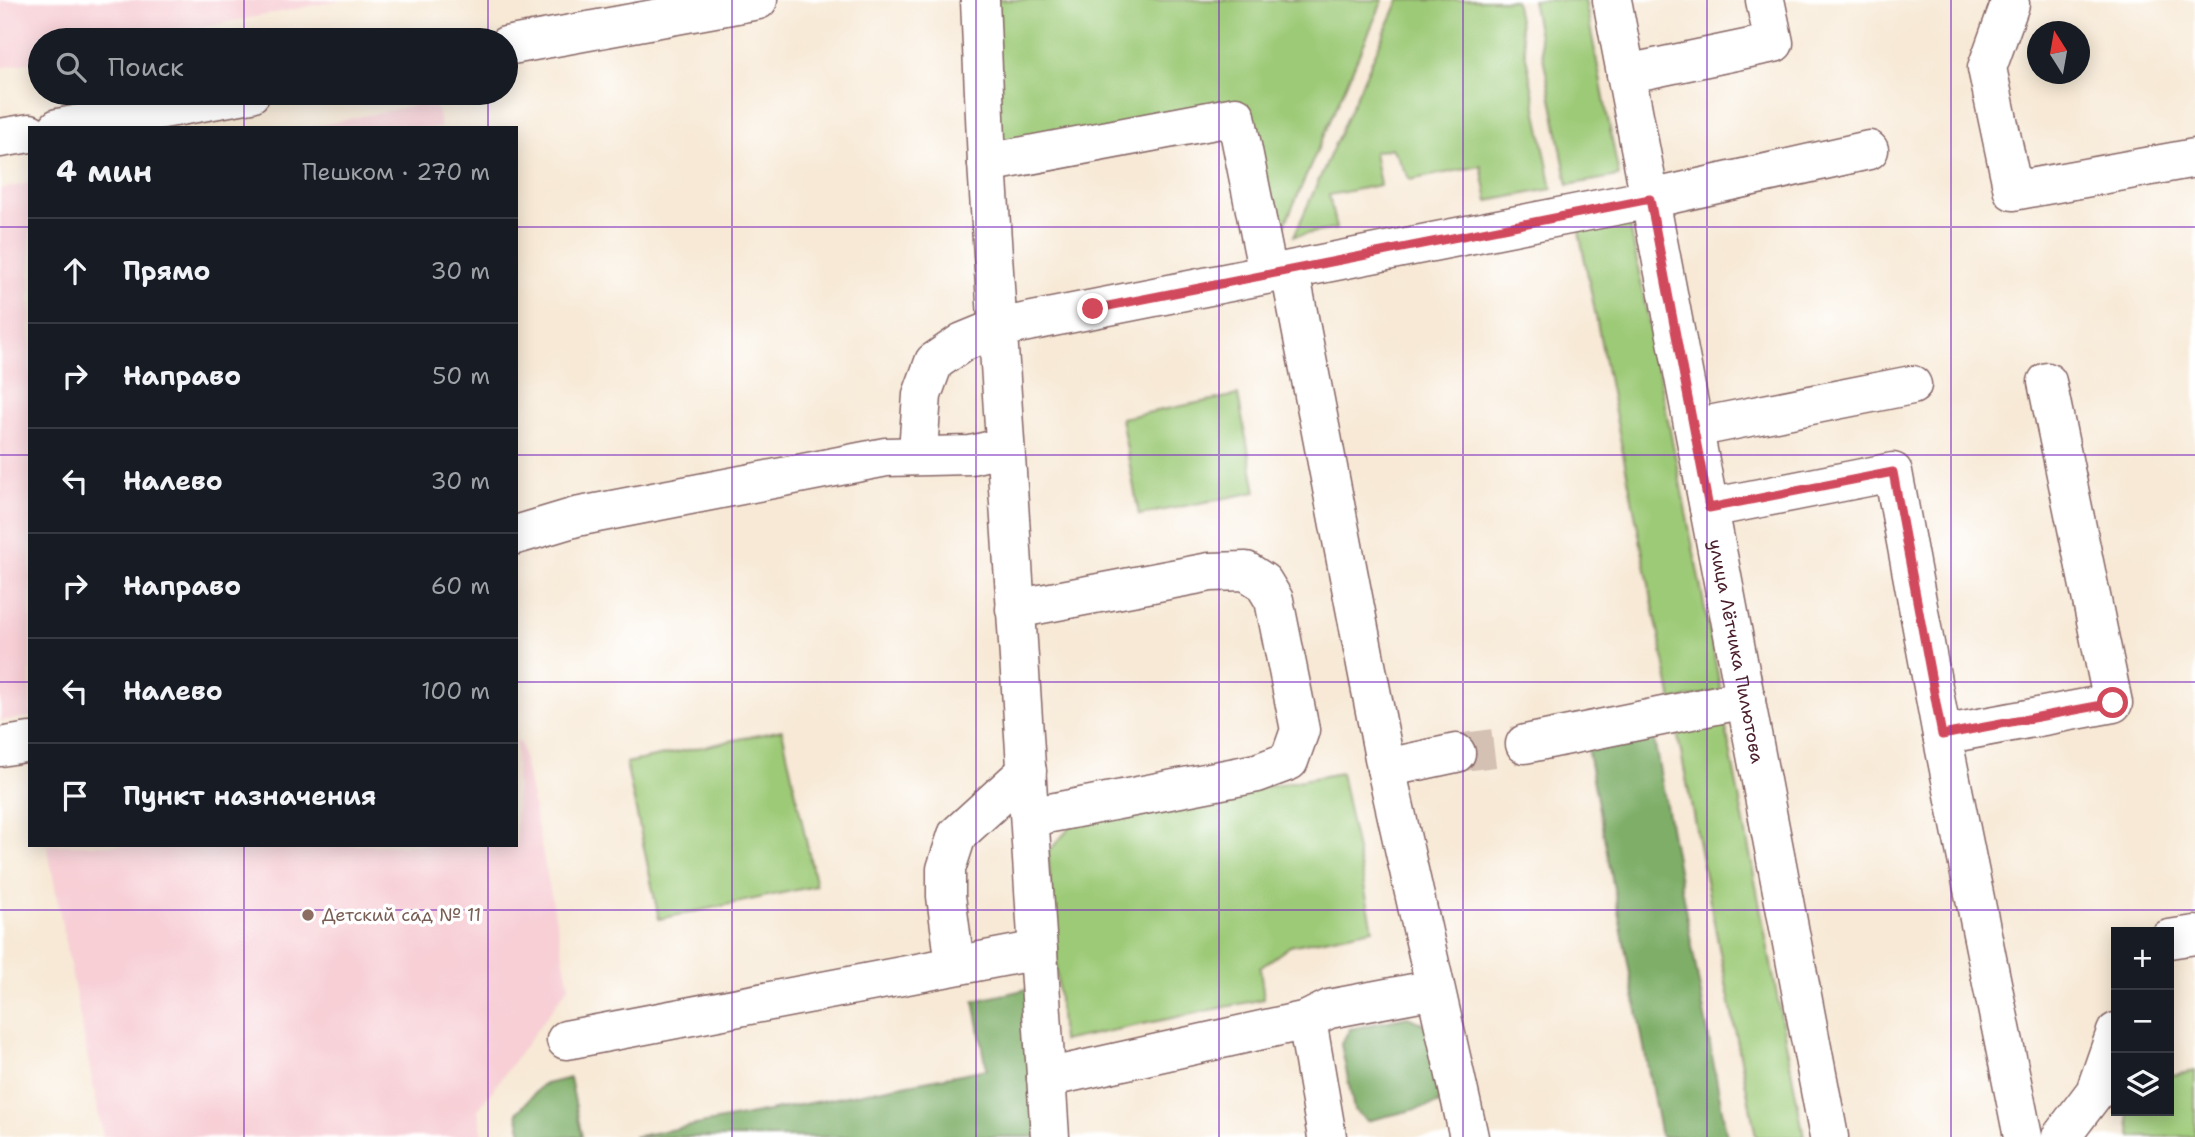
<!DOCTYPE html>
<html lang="ru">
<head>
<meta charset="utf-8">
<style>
	:root { --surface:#171b24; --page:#242831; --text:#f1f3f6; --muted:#9ea1a6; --line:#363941 }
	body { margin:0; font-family:"Shantell Sans",sans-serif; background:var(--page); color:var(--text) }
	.controls { position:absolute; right:21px; bottom:21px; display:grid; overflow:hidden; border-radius:0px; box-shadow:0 4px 18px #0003 }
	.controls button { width:63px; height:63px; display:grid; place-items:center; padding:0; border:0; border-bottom:2px solid var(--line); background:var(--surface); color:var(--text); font:35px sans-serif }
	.compass { position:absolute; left:2027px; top:21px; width:63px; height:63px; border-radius:50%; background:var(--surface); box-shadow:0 4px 18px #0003; rotate:349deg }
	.stop { position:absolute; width:21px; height:21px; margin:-16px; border:5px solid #d1495b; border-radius:50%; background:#fff }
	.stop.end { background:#d1495b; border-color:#fff; box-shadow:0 2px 7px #0008 }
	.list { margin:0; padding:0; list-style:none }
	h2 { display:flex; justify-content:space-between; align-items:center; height:91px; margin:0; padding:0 28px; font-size:30px }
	h2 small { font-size:23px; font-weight:400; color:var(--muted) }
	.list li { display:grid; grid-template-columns:46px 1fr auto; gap:21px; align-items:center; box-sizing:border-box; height:105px; padding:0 28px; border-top:2px solid var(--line) }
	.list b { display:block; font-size:26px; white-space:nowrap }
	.list em { font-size:23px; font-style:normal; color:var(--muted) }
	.icon { flex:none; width:38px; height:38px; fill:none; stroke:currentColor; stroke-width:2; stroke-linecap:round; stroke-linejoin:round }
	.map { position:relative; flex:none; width:2195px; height:1137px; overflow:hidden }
	.search { position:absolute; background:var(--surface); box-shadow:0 4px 18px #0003; left:28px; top:28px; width:490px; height:77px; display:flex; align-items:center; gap:18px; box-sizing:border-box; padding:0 24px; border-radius:38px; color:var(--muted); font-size:26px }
	.panel { position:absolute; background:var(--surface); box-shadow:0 4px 18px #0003; left:28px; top:126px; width:490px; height:721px; border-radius:0px }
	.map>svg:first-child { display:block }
	.built { fill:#f7cfd5 }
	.green { fill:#9dca77; stroke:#747451; stroke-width:2 }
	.forest { fill:#7eae68; stroke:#64664a; stroke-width:2 }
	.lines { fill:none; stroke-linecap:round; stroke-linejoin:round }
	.minor-tunnel { stroke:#d4c1b3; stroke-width:38; stroke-dasharray:38 19; stroke-linecap:butt }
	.minor-casing { stroke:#876666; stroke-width:41 }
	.minor { stroke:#fff; stroke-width:38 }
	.route { stroke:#d1495b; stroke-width:9 }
	.grid { fill:none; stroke:#7b2cbf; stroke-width:2; stroke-opacity:0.55 }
	.education-dot { fill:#8d6e63; stroke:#fff; stroke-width:2.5 }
	.labels { text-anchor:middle; stroke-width:7; stroke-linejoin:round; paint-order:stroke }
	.street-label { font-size:18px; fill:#4a1f2b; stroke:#fff }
	.education-label { font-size:18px; fill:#785e54; stroke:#fff; text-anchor:start }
</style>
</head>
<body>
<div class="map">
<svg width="2195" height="1137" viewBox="0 0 2195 1137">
	<rect width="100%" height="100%" fill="#fff"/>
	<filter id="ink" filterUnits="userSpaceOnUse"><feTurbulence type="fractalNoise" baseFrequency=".0143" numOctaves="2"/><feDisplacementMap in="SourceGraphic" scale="14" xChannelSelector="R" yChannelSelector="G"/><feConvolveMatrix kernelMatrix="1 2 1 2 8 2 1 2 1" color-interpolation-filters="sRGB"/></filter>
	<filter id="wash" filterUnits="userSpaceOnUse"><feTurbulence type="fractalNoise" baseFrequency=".00686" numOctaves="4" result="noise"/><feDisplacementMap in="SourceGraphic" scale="28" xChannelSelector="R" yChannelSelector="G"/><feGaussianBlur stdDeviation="1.57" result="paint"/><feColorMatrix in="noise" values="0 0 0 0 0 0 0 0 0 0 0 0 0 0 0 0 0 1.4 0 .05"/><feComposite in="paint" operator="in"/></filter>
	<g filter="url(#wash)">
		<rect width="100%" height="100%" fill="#f7e9d5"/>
		<!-- built -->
		<g class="built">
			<path d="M0,0H341L139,40H40V60L0,68Z"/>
			<path d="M435,101L441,128H306Z"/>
			<path d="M30,183V717L0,721V189Z"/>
			<path d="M516,740L521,744L569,986L478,1110L483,1137H103L47,845H516Z"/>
		</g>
		<!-- green -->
		<g class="green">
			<path d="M992,0H1383L1279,238L1242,105L999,151Z"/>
			<path d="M1399,0H1515L1552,189L1488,201L1481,166L1410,180L1392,148L1374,152L1380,185L1329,195L1336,229L1294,236Z"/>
			<path d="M1532,0H1585L1619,176L1568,185Z"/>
			<path d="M1628,216L1721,691L1672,701L1578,226Z"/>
			<path d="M1238,395L1256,492L1139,515L1121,418Z"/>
			<path d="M1724,718L1804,1137H1756L1676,727Z"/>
			<path d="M782,730L816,886L659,919L626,763Z"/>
			<path d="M1341,773L1373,929L1290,946L1260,968L1264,999L1062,1041L1048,852L1075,822Z"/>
			<path d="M2169,1071L2174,1075L2195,1071V1137H2132L2127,1111H2169Z"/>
		</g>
		<!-- forest -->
		<g class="forest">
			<path d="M1653,734L1727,1137H1661L1587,747Z"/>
			<path d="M1028,989L1038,1137H633L987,1069L974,1001Z"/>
			<path d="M1408,1017L1423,1024L1434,1042L1443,1092L1438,1104L1367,1121L1354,1110L1341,1044L1350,1029Z"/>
			<path d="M570,1078L582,1137H523L517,1113L542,1085Z"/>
		</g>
	</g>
	<g filter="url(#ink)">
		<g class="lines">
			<!-- minor-tunnel -->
			<path class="minor-tunnel" d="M1456,753L1525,744"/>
			<defs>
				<g id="minor">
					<path d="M980,0L987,163L1050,1137"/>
					<path id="s1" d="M1612,0L1829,1137"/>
					<path d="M2009,0L2010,4L1987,68L2013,191L2195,158"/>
					<path d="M506,46L758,0"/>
					<path d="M1626,74L1774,43L1765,0"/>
					<path d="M58,128L251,93"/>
					<path d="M0,138L30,133"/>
					<path d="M987,163L1236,116L1268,274"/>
					<path d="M1290,271L1386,768L1469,1137"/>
					<path d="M1694,428L1912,385"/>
					<path d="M921,455L919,437L922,395L934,362L963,342L997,328L1650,199L1869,150"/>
					<path d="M1709,508L1893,472L1942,735L2023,1137"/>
					<path d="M516,535L576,517L886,457L971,455L1005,447"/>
					<path d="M1015,609L1210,572L1246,571L1263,582L1274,600L1300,730L1289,761L1257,773L1030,817"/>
					<path d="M1942,735L2113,703L2047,382"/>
					<path d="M1525,744L1746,699"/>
					<path d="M0,747L30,742"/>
					<path d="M1386,768L1456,753"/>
					<path d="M2169,939L2195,935"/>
					<path d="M955,965L946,896V869L957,835L1027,771"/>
					<path d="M566,1040L1038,950"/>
					<path d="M1046,1078L1307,1020"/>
					<path d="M1327,1137L1307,1020L1329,1009L1435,989"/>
					<path d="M2061,1137L2095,1092L2116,1032"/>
				</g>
			</defs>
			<!-- minor casing -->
			<use href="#minor" class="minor-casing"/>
			<!-- minor -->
			<use href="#minor" class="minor"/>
		</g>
	</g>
	<g class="lines" filter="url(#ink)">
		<!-- route -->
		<path class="route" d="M1093,309L1650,199L1709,508L1893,472L1942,735L2113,703"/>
	</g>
	<!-- grid -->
	<path class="grid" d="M244,0V40M488,0V40M732,0V1137M976,0V1137M1219,0V1137M1463,0V1137M1707,0V1137M1951,0V1137M244,93V128M488,93V128M0,227H30M516,227H2195M0,455H30M516,455H2195M0,682H30M516,682H2195M244,845V1137M488,845V1137M0,910H2195"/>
	<!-- markers -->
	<circle class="education-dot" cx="308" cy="915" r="7"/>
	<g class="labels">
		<!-- street labels -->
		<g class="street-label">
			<text dy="6" stroke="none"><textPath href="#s1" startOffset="663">улица Лётчика Пилютова</textPath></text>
		</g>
		<!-- education labels -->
		<g class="education-label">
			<text x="322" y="921">Детский сад № 11</text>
		</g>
	</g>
</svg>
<div class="controls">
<button>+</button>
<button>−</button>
<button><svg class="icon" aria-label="layers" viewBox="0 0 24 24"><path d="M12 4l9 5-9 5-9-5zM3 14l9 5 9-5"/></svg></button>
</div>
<svg class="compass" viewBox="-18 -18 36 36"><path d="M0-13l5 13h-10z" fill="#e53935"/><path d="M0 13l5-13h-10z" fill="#9ea1a6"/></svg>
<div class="stop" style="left:2113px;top:703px"></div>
<div class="stop end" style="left:1093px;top:309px"></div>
<div class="search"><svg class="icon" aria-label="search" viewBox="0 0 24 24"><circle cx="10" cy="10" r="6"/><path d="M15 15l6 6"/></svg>Поиск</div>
<section class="panel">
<h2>4 мин<small>Пешком · 270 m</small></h2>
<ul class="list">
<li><svg class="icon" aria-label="ahead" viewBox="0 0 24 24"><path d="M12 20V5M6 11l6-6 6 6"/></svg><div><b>Прямо</b></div><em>30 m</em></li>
<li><svg class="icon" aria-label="right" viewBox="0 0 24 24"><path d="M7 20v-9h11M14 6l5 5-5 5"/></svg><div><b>Направо</b></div><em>50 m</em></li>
<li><svg class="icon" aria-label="left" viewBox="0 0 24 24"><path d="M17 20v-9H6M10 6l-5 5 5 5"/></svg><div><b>Налево</b></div><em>30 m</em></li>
<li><svg class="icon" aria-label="right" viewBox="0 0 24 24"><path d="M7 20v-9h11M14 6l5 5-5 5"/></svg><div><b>Направо</b></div><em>60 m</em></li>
<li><svg class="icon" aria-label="left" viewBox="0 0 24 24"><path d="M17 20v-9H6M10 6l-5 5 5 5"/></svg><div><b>Налево</b></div><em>100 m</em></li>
<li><svg class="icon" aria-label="arrive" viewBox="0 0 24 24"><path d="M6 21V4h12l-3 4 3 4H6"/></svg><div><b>Пункт назначения</b></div></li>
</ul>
</section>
</div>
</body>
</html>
